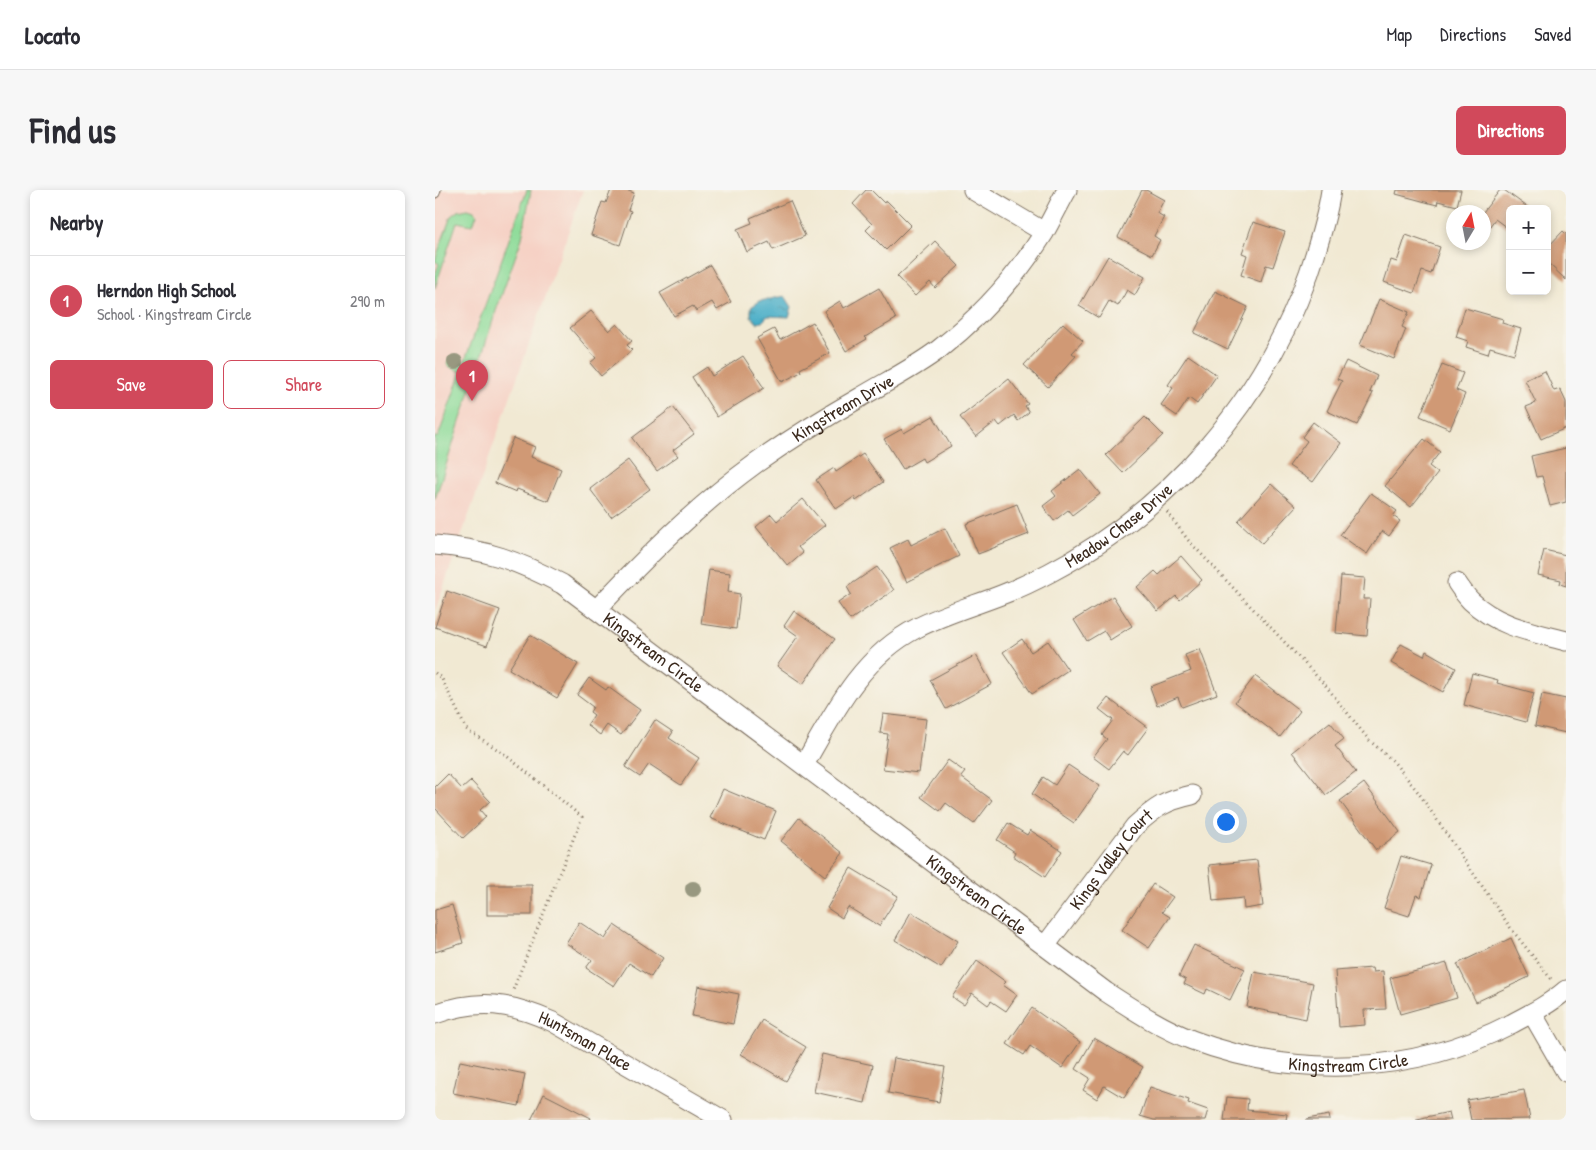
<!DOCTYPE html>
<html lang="en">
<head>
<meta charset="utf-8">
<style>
	:root { --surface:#fff; --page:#f7f7f7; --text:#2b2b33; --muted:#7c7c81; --line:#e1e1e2; --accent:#d1495b }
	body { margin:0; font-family:"Patrick Hand",sans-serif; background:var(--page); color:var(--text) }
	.controls { position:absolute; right:15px; top:15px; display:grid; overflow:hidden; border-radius:8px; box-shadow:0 2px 8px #0003 }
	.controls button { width:45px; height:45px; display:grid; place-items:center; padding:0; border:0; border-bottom:1px solid var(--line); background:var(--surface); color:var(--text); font:25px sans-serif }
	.compass { position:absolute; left:1011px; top:15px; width:45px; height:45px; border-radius:50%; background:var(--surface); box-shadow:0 2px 8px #0003; rotate:10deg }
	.you { position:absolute; left:790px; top:631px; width:18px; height:18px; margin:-12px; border:4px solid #fff; border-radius:50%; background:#1a73e8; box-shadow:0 0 0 8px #1a73e833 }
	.badge { display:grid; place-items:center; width:32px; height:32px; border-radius:50%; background:var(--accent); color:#fff; font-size:16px; font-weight:700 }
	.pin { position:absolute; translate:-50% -41px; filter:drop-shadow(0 1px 2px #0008) }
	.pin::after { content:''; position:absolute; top:26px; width:18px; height:15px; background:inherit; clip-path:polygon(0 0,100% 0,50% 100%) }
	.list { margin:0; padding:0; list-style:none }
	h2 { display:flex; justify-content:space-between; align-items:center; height:65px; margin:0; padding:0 20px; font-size:21px }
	h2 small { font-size:16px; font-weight:400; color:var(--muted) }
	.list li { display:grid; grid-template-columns:32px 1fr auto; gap:15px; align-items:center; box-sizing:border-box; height:90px; padding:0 20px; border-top:1px solid var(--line) }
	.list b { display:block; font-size:19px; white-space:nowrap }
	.list p { margin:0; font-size:16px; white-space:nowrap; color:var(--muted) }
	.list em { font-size:16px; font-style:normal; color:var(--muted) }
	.actions { display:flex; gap:10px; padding:15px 20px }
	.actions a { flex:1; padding:11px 0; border:1px solid var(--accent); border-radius:8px; text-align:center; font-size:18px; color:var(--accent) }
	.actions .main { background:var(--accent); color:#fff }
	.map { position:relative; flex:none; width:1131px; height:930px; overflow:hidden; border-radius:8px }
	header { display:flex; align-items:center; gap:30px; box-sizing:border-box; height:70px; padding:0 25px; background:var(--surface); border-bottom:1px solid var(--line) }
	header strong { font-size:24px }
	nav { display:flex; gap:28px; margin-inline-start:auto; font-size:18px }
	.intro { display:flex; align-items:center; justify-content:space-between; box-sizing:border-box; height:120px; padding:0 30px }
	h1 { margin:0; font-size:35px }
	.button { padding:12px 22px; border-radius:8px; background:var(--accent); color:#fff; font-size:18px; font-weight:700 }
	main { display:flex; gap:30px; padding:0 30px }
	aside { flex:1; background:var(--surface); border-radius:8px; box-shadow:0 2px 8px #0003 }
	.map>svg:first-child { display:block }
	.built { fill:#f6d1c5 }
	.grass { fill:#8ddb99; stroke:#64825c }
	.water { fill:url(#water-ripples); stroke:#426c73 }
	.building { fill:#d09974 }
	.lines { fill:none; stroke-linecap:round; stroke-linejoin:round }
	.service-casing { stroke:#7b6d5d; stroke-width:11 }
	.minor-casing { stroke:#7b6d5d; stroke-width:21 }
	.path { stroke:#7b6d5d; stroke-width:3; stroke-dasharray:1 4; stroke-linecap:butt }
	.service { stroke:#fff; stroke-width:9 }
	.minor { stroke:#fff; stroke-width:19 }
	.tree { fill:#989880 }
	.labels { text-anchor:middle; stroke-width:5; stroke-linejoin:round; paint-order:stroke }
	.street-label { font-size:18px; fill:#3b2a1e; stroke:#f7f3e8 }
</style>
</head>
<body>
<header>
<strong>Locato</strong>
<nav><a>Map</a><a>Directions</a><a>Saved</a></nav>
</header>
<div class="intro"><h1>Find us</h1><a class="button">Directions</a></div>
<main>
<aside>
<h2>Nearby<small></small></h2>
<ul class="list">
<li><span class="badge">1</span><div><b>Herndon High School</b><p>School · Kingstream Circle</p></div><em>290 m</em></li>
</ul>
<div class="actions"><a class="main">Save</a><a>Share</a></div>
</aside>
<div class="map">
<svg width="1131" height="930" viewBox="0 0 1131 930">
	<defs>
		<pattern id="water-ripples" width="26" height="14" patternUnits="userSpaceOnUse" patternTransform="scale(1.25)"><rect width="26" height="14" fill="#48aec8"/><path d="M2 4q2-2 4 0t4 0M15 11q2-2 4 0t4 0" fill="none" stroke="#3d8ea2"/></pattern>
	</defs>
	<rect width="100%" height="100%" fill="#f7f3e8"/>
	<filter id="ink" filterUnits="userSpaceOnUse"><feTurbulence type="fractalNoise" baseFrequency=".02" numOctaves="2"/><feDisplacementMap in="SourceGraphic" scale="10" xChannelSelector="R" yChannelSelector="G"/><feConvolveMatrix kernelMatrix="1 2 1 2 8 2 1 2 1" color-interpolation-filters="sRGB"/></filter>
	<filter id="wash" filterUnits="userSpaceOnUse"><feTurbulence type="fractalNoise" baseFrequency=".0096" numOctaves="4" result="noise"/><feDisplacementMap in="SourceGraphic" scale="20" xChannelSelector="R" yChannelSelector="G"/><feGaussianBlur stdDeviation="1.12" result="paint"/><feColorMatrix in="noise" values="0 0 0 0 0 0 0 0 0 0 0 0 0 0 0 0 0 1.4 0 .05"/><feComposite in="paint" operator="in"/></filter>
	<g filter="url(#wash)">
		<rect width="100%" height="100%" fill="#f1e9d3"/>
		<!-- built -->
		<path class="built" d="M0,0H148L0,421Z"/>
		<!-- grass -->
		<g class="grass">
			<path d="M92,0H96L87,48L62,118L0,309V247H3L26,182L15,177L12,173L15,168L29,173Z"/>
			<path d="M33,19L39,21L42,25L37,35L22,32L0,98V85L4,74L0,71V70L16,26L23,21Z"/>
		</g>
		<!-- water -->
		<path class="water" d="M350,106L357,117L354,127L333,126L327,132L322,133L316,126V117L325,111Z"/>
		<g id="blocks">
			<!-- building -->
			<g class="building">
				<path d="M176,0H191L199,3L193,20L196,21L185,55L156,45L167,12L171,13Z"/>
				<path d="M431,0H436L449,13L451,10L476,35L451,60L431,40L437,34L418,14Z"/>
				<path d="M707,0H711L729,10L722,23L729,27L719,46L725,50L717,65L683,47Z"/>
				<path d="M962,0H1026L1022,16L1003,11L1002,15L961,4Z"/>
				<path d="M1065,0H1069L1095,19H1075V40L1060,29L1052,40L1048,38V22Z"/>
				<path d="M355,11L370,46L338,60L334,52L312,62L302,39L317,33L315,28Z"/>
				<path d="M818,32L850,42L838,77L831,75L826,92L806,85L812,65L807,63Z"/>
				<path d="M1128,41L1131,44V90L1112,72V58Z"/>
				<path d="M971,45L1005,57L996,84L987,81L979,103L949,92L956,70L962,72Z"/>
				<path d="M500,51L524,76L500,98L495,92L480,106L462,87Z"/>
				<path d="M673,66L710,87L700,105L692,100L683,116L674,111L664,128L644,116Z"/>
				<path d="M275,75L296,112L282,120L277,112L261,121L258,116L239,126L225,103Z"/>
				<path d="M444,98L461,129L430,147L432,149L411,161L389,121L405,111L409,118Z"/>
				<path d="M780,101L813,117L793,159L759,143Z"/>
				<path d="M944,109L974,122L967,137L971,139L959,169L925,155Z"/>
				<path d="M1030,118L1068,129L1067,133L1086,139L1079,164L1055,157L1053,164L1031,157L1033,151L1021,147Z"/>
				<path d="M156,121L174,141L182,134L197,151L192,155L197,160L166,186L155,173L161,168L135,138Z"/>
				<path d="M378,132L395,163L365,179L366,182L347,192L322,148L339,139L345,150Z"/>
				<path d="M628,133L648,151L637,163L641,166L613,197L589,175Z"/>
				<path d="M753,165L782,185L762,214L754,208L742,226L726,215L738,198L733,195Z"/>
				<path d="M308,166L329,198L282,227L257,187L272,177L277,186Z"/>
				<path d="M911,171L942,186L935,202L938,203L922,235L892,221L907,191L902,189Z"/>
				<path d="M1007,175L1028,183L1021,200L1030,204L1015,239L985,226Z"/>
				<path d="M1110,181L1119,201L1125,199L1131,212V238L1106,249L1091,217L1101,213L1090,190Z"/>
				<path d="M574,189L593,214L590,216L594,222L583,231L579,225L565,236L561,231L541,247L525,227Z"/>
				<path d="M238,217L259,244L238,260L243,266L222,281L197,248Z"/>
				<path d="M498,226L516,256L489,272L487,268L468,279L449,249L467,239L469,243Z"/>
				<path d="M710,227L728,245L688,283L671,265Z"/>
				<path d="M878,232L906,253L878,292L854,276L872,251L867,247Z"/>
				<path d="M78,248L100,257L96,267L126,279L113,311L82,299L81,302L60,293Z"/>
				<path d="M989,249L1005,262L994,276L1003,283L976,317L950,296Z"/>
				<path d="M1131,258V312L1115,316L1107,286L1101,287L1096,266Z"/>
				<path d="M428,264L448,292L421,311L419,307L401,319L381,290L399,278L401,282Z"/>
				<path d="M193,270L215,299L176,327L155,299Z"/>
				<path d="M645,279L665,304L637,325L633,320L619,331L608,316L621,306L617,301Z"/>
				<path d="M836,294L861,316L827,353L803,331Z"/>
				<path d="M936,303L962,321L958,326L965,331L954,346L947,341L932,364L905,345Z"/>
				<path d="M368,309L390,335L363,357L368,363L353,376L321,337L336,324L342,331Z"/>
				<path d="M582,314L594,344L543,364L531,334Z"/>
				<path d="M510,338L524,366L472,392L455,358L473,349L476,355Z"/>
				<path d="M1109,360L1131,365V396L1125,394L1126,390L1103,385Z"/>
				<path d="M746,366L767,390L745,410L741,406L723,421L702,397L720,381L724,385Z"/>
				<path d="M442,377L459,400L415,430L403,413L416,404L412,397Z"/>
				<path d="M274,380L295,383L293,402L305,404L301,439L266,434Z"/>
				<path d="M906,386L930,388L928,409H935L932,446L901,443Z"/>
				<path d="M12,401L65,420L52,456L0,437Z"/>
				<path d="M678,406L697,436L675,450L669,441L652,451L639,430Z"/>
				<path d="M359,421L400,449L368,494L342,476L363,446L349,436Z"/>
				<path d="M95,445L143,474L122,508L74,479Z"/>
				<path d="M587,449L596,462L613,451L633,480L597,504L568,462Z"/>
				<path d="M966,454L989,466L991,461L1021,478L1008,502L956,473Z"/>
				<path d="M765,459L782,504L747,517L743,507L722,516L715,497L756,481L750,465Z"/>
				<path d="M541,465L557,494L511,519L495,490Z"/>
				<path d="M1037,483L1063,490L1062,493L1099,503L1091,532L1029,515Z"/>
				<path d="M820,486L865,521L845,547L800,512Z"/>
				<path d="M154,488L171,500L173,497L205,520L186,545L172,535L165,545L152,535L159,525L155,522L158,517L142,505Z"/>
				<path d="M1107,504L1131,509V543L1100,536Z"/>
				<path d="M673,508L713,538L693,565L688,561L674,579L658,567L672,549L667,545L678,530L664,519Z"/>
				<path d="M448,524L491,529L484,583L448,579L453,544L445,543Z"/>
				<path d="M220,530L238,542L234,548L264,568L246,595L214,574L205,587L190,577Z"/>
				<path d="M895,532L909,549L900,556L921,582L891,605L857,562Z"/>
				<path d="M513,570L530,582L526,587L557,610L539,634L511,613L505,621L486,607Z"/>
				<path d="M633,575L665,596L639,633L597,604L608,587L620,595Z"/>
				<path d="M13,584L27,599L36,591L55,611L45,620L51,627L28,648L0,618V597Z"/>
				<path d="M929,593L965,642L941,660L905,611Z"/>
				<path d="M288,599L341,621L329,650L275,628Z"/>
				<path d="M364,628L408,663L390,686L346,651Z"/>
				<path d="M573,633L592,645L595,640L627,661L610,687L578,666L580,662L562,650Z"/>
				<path d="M966,666L996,675L986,707L981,705L974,726L949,718Z"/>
				<path d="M822,670L828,716L809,719L808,708L778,711L774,675Z"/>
				<path d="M416,678L463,706L444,736L413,717L407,728L392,718Z"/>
				<path d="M718,694L738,707L727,722L735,727L714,758L687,740Z"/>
				<rect x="52" y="695" width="45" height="30"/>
				<path d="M17,715L28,753L0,762V720Z"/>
				<path d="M476,722L523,751L506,778L460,750Z"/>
				<path d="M144,732L170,749L179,735L228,768L216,787L194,773L179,796L151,778L157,770L131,753Z"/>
				<path d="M1076,748L1094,787L1041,812L1022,774Z"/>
				<path d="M759,755L810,779L795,810L772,799L770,804L749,794L751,790L744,786Z"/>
				<path d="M542,771L571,792L568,795L582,805L571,821L556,811L553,815L537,803L529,815L517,807Z"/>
				<path d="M1012,773L1022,808L965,824L955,788Z"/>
				<path d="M937,778L938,782L948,781L951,819L929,820L930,835L904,837L900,781Z"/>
				<path d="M819,782L878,793L871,829L812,817Z"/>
				<path d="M263,796L304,804L298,834L257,826Z"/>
				<path d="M597,818L645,852L627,878L595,856L589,865L572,854Z"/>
				<path d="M327,830L371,857L351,891L306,864Z"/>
				<path d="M659,848L708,877L689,908L669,896L662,909L648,900L655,888L641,879Z"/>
				<path d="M387,864L438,875L430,913L379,902Z"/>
				<path d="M459,868L510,877L504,912L453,903Z"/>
				<path d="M25,871L90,884L84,916L18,903Z"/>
				<path d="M715,897L754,910L753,913L773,920L770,930H719L705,926Z"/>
				<path d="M1089,900L1095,929L1036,930L1032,910Z"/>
				<path d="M109,904L156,928L155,930H96Z"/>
				<path d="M792,907L813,909L812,920L852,924L851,930H789Z"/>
				<path d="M1014,922L1016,930H982V929Z"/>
				<path d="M894,925L895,930H872V929Z"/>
			</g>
		</g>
	</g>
	<g filter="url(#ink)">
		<use href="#blocks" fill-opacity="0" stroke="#7b6d5d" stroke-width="1"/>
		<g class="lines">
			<defs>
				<path id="service" d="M0,3L1,0"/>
				<g id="minor">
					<path d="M538,0L609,42"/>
					<path id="s1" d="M0,355C51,359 83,371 127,394L671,802C699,820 726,838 757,850C861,889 977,885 1076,834C1095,824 1115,814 1131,800"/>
					<path d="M1022,393C1026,399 1031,406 1036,411C1062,436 1097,442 1131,451"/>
					<path id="s2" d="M162,419C211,367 262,316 320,274C354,250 389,228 426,207C451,192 479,178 503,160C544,128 581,88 609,43C617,29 624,14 632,0"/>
					<path id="s3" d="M369,575C399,522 426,467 482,438C509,424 538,416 566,405C582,399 599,391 614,383C735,320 828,211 874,83C883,56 892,28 896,0"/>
					<path id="s4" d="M610,756L700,636C721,617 730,611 757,605"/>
					<path d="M1097,823L1131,882"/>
					<path id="s5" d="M0,824C44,808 76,813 118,832L288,930"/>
				</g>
			</defs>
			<!-- service casing -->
			<use href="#service" class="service-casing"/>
			<!-- minor casing -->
			<use href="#minor" class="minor-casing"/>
			<!-- path -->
			<g class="path">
				<path d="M732,322L753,350L891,496L934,550L958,571L983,602L1077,740L1116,789"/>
				<path d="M0,483L7,489L31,539L68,563L147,627L78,800"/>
			</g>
			<!-- service -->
			<use href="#service" class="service"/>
			<!-- minor -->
			<use href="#minor" class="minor"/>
		</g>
		<!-- trees -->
		<g class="tree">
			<circle cx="20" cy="172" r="8"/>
			<circle cx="258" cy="699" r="8"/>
		</g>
	</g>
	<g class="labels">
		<!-- street labels -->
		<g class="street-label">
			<text dy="6" stroke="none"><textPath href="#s2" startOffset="319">Kingstream Drive</textPath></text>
			<text dy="6" stroke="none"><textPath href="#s3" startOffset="408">Meadow Chase Drive</textPath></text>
			<text dy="6" stroke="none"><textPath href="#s1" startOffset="248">Kingstream Circle</textPath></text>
			<text dy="6" stroke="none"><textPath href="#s4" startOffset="109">Kings Valley Court</textPath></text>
			<text dy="6" stroke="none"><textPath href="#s1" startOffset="652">Kingstream Circle</textPath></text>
			<text dy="6" stroke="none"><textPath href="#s5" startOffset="159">Huntsman Place</textPath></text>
			<text dy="6" stroke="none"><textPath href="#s1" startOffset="1072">Kingstream Circle</textPath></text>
		</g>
	</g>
</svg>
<div class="controls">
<button>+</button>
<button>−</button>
</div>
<svg class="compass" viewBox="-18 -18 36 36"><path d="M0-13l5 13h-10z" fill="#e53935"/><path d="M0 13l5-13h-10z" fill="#7c7c81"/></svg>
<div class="you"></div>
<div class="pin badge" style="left:37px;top:211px">1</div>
</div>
</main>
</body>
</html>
